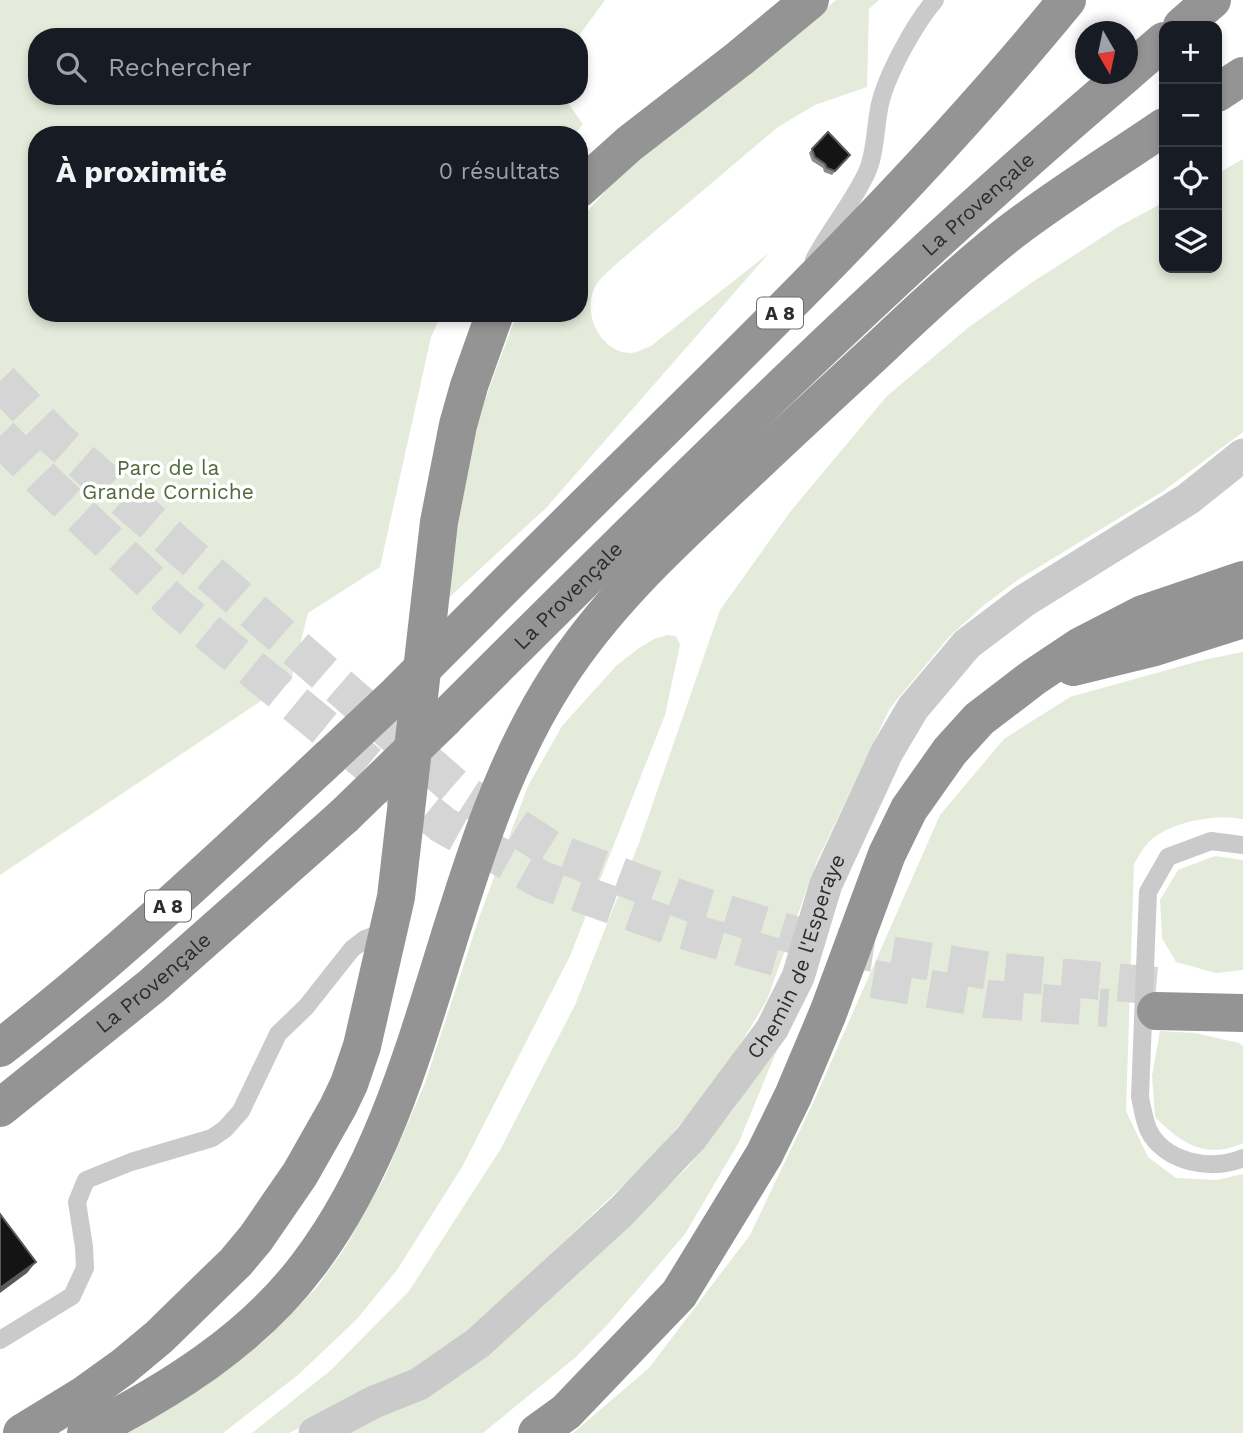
<!DOCTYPE html>
<html lang="fr">
<head>
<meta charset="utf-8">
<style>
	:root { --surface:#171b24; --page:#20242c; --text:#f1f3f6; --muted:#9ea1a6; --line:#363941 }
	body { margin:0; font-family:"Work Sans",sans-serif; background:var(--page); color:var(--text) }
	.controls { position:absolute; right:21px; top:21px; display:grid; overflow:hidden; border-radius:14px; box-shadow:0 4px 10px #0003 }
	.controls button { width:63px; height:63px; display:grid; place-items:center; padding:0; border:0; border-bottom:2px solid var(--line); background:var(--surface); color:var(--text); font:35px sans-serif }
	.compass { position:absolute; left:1075px; top:21px; width:63px; height:63px; border-radius:50%; background:var(--surface); box-shadow:0 4px 10px #0003; rotate:171deg }
	.list { margin:0; padding:0; list-style:none }
	h2 { display:flex; justify-content:space-between; align-items:center; height:91px; margin:0; padding:0 28px; font-size:30px }
	h2 small { font-size:23px; font-weight:400; color:var(--muted) }
	.icon { flex:none; width:38px; height:38px; fill:none; stroke:currentColor; stroke-width:2; stroke-linecap:round; stroke-linejoin:round }
	.map { position:relative; flex:none; width:1243px; height:1433px; overflow:hidden }
	.search { position:absolute; background:var(--surface); box-shadow:0 4px 10px #0003; left:28px; top:28px; width:560px; height:77px; display:flex; align-items:center; gap:18px; box-sizing:border-box; padding:0 24px; border-radius:28px; color:var(--muted); font-size:26px }
	.panel { position:absolute; background:var(--surface); box-shadow:0 4px 10px #0003; left:28px; top:126px; width:560px; height:196px; border-radius:28px }
	.map>svg:first-child { display:block }
	.green { fill:#e4ebda }
	.lines { fill:none; stroke-linecap:round; stroke-linejoin:round }
	.motorway-tunnel { stroke:#d5d5d5; stroke-width:38; stroke-dasharray:38 19; stroke-linecap:butt }
	.service { stroke:#cacaca; stroke-width:18 }
	.minor { stroke:#cacaca; stroke-width:33 }
	.motorway { stroke:#949494; stroke-width:38 }
	.motorway-bridge { stroke:#949494; stroke-width:38 }
	.wall { fill:#8a8a8a }
	.shaded-wall { fill:#5a5a5a }
	.building { fill:#141414; stroke:#5a5a5a; stroke-width:2 }
	.labels { text-anchor:middle; stroke-width:7; stroke-linejoin:round; paint-order:stroke }
	.shield { fill:#fff; stroke:#6c6c6c; stroke-width:2 }
	.shield-label { font-size:19px; font-weight:bold; fill:#2d2d2d }
	.street-label { font-size:21px; fill:#2d2d2d; stroke:#fff }
	.park-label { font-size:21px; fill:#52693a; stroke:#fff }
</style>
</head>
<body>
<div class="map">
<svg width="1243" height="1433" viewBox="0 0 1243 1433">
	<rect width="100%" height="100%" fill="#fff"/>
	<!-- green -->
	<g class="green">
		<path d="M0,0H605L578,37H37V96H563L583,124L574,135H37V313H442L431,337L380,567L308,613L291,681L0,875Z"/>
		<path d="M836,0H879L869,9L867,87L815,105L778,127L615,265C609,271 600,278 596,285C581,311 599,352 630,353C637,353 645,348 651,346L769,253L546,508L442,604L461,465L511,329L519,313H579V221L616,179Z"/>
		<path d="M1243,159V432L1162,492L1019,579L984,605L949,637L890,708L817,861L767,1000L722,1074L652,1158L467,1333L416,1372L289,1433H252L331,1370L409,1291L500,1150L575,1005L639,843L720,610L790,512L887,396L969,327L1031,283L1118,227L1164,202V268H1217V174Z"/>
		<path d="M667,635L676,636L680,645L665,715L570,956L462,1167L397,1270L357,1319L298,1375L223,1433H122L203,1388L265,1340L317,1287L345,1248L385,1176L425,1083L480,915L528,786L562,726L616,666L639,648L654,639Z"/>
		<path d="M1243,652V819C1216,814 1172,821 1151,840C1144,846 1139,856 1134,864L1126,1111L1148,1157L1176,1178L1217,1180L1243,1174V1433H573L649,1368L750,1235L813,1103L940,815L1004,739L1070,697L1203,660Z"/>
		<path d="M1215,856L1243,860V970L1216,973L1176,962L1162,938L1160,900L1178,870Z"/>
		<path d="M789,1021L739,1142L685,1234L608,1324L576,1357L483,1433H343L580,1268L688,1167L733,1110Z"/>
		<path d="M1160,1031L1195,1033L1239,1043L1243,1046V1143C1205,1160 1181,1143 1155,1117L1152,1076Z"/>
	</g>
	<g class="lines">
		<!-- motorway-tunnel -->
		<g class="motorway-tunnel">
			<path d="M0,381L56,439L458,790L555,852L689,902L830,946L991,971L1158,986"/>
			<path d="M0,436L42,479L176,606L443,825L542,880L682,930L800,964"/>
			<path d="M873,979L988,999L1108,1008"/>
		</g>
		<!-- service -->
		<g class="service">
			<path d="M814,260C829,231 854,201 867,172C876,152 875,126 880,104C887,74 915,23 935,0"/>
			<path d="M1243,845L1211,841L1168,857L1148,892L1140,1097C1142,1107 1144,1119 1148,1129C1163,1162 1211,1172 1243,1158"/>
			<path d="M0,1340L72,1296L85,1268L84,1247L77,1202L86,1180L131,1162L212,1138L225,1129L241,1111L278,1034L306,1007L352,949L365,939L389,930"/>
		</g>
		<!-- minor -->
		<path class="minor" id="s1" d="M315,1433L374,1402L419,1384L478,1343L622,1211L691,1138L772,1029L798,977L826,884L887,752L913,708L967,644L1024,601L1188,499L1243,455"/>
		<!-- motorway -->
		<g class="motorway">
			<path d="M1182,26L1212,0"/>
			<path d="M1128,72L1164,41"/>
			<path d="M1217,93L1243,76"/>
			<path d="M579,189L629,144L740,58L810,0"/>
			<path d="M479,612C678,411 888,219 1067,0"/>
			<path d="M1073,667L1155,647L1243,619"/>
			<path id="s2" d="M444,719C666,498 887,277 1126,74"/>
			<path d="M1156,1011L1243,1013"/>
			<path d="M0,1048C116,958 223,857 330,757"/>
			<path id="s3" d="M0,1108L153,985L344,816"/>
			<path d="M22,1433L84,1395L123,1367L159,1337L236,1262L256,1238L300,1174L338,1107L349,1084L362,1046L396,897L439,522L458,425L469,386L495,313"/>
			<path d="M86,1433C168,1392 252,1340 308,1265C436,1096 442,858 557,679C608,599 678,537 746,473C791,430 836,389 881,347C923,307 966,267 1012,231C1061,194 1114,161 1164,127"/>
			<path d="M537,1433L566,1412L679,1294L764,1155L793,1096L828,1013L887,854L909,809L950,751L979,719L1034,677L1079,647L1143,614L1243,580"/>
		</g>
		<!-- motorway-bridge -->
		<g class="motorway-bridge">
			<path d="M330,757L397,694L479,612"/>
			<path d="M344,816L444,719"/>
		</g>
	</g>
	<!-- wall -->
	<path class="wall" d="M812,149L850,155L832,175L824,172L823,168L812,161L809,153Z"/>
	<!-- shaded-wall -->
	<path class="shaded-wall" d="M36,1262L27,1273L0,1293V1288Z"/>
	<!-- building -->
	<g class="building">
		<path d="M828,132L850,155L835,171L827,168L825,164L815,157L812,149Z"/>
		<path d="M0,1214L36,1262L0,1288Z"/>
	</g>
	<g class="labels">
		<!-- shield labels -->
		<g class="shield">
			<rect x="757" y="297.5" width="46" height="31" rx="5"/>
			<rect x="145" y="890.5" width="46" height="31" rx="5"/>
		</g>
		<g class="shield-label">
			<text x="780" y="320">A 8</text>
			<text x="168" y="913">A 8</text>
		</g>
		<!-- street labels -->
		<g class="street-label">
			<text dy="7" stroke="none"><textPath href="#s2" startOffset="742">La Provençale</textPath></text>
			<text dy="7" stroke="none"><textPath href="#s2" startOffset="175">La Provençale</textPath></text>
			<text dy="7" stroke="none"><textPath href="#s1" startOffset="695">Chemin de l'Esperaye</textPath></text>
			<text dy="7" stroke="none"><textPath href="#s3" startOffset="198">La Provençale</textPath></text>
		</g>
		<!-- park labels -->
		<g class="park-label">
			<text x="168" y="475">Parc de la<tspan x="168" dy="24">Grande Corniche</tspan></text>
		</g>
	</g>
</svg>
<div class="controls">
<button>+</button>
<button>−</button>
<button><svg class="icon" aria-label="locate" viewBox="0 0 24 24"><circle cx="12" cy="12" r="6"/><path d="M12 2v4M12 18v4M2 12h4M18 12h4"/></svg></button>
<button><svg class="icon" aria-label="layers" viewBox="0 0 24 24"><path d="M12 4l9 5-9 5-9-5zM3 14l9 5 9-5"/></svg></button>
</div>
<svg class="compass" viewBox="-18 -18 36 36"><path d="M0-13l5 13h-10z" fill="#e53935"/><path d="M0 13l5-13h-10z" fill="#9ea1a6"/></svg>
<div class="search"><svg class="icon" aria-label="search" viewBox="0 0 24 24"><circle cx="10" cy="10" r="6"/><path d="M15 15l6 6"/></svg>Rechercher</div>
<section class="panel">
<h2>À proximité<small>0 résultats</small></h2>
<ul class="list">
</ul>
</section>
</div>
</body>
</html>
